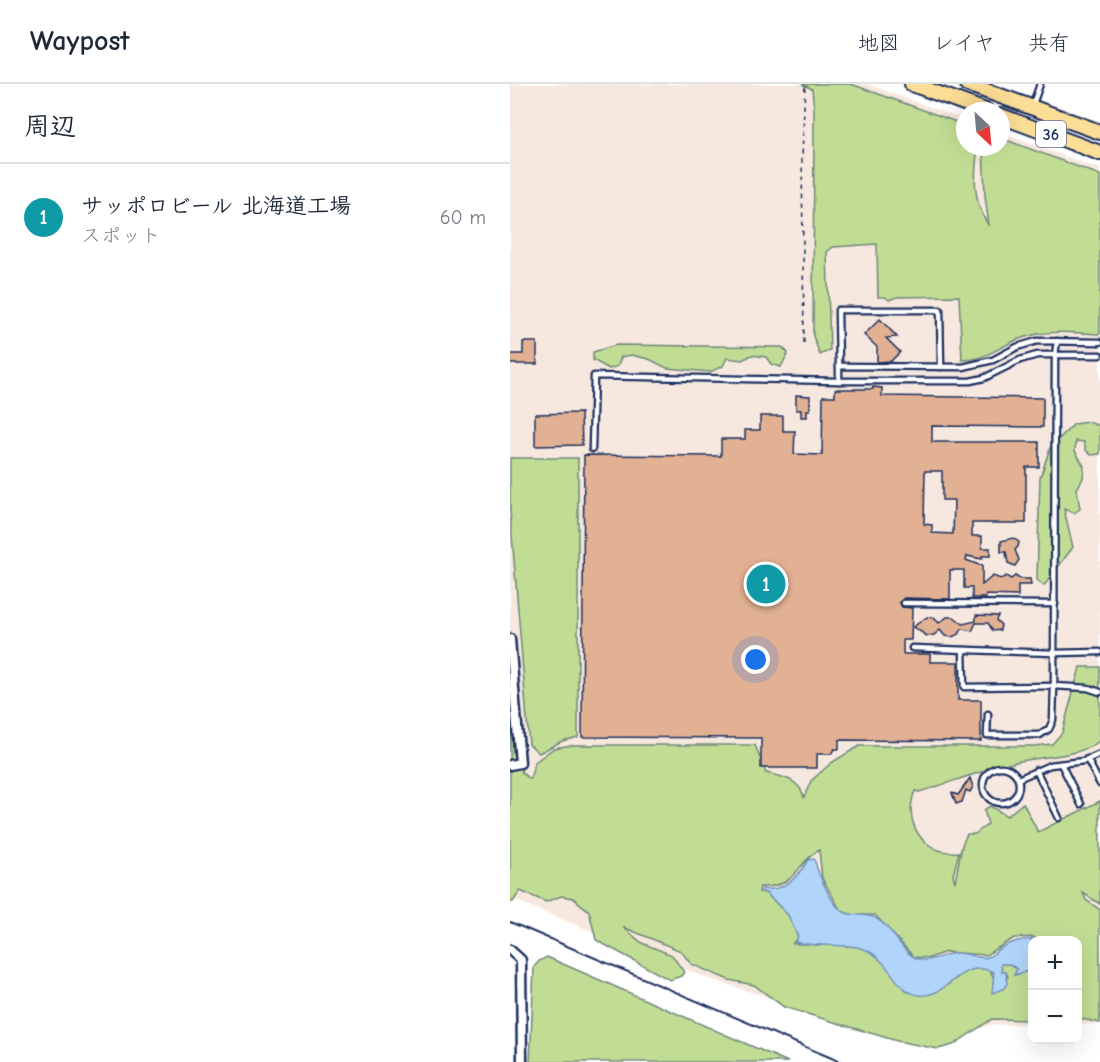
<!DOCTYPE html>
<html lang="ja">
<head>
<meta charset="utf-8">
<style>
	:root { --surface:#fff; --page:#f6f6f7; --text:#1f2937; --muted:#747a83; --line:#e0e1e3; --accent:#1f6fb2 }
	body { margin:0; font-family:"Comic Neue","Klee One",sans-serif; background:var(--page); color:var(--text) }
	.controls { position:absolute; right:18px; bottom:18px; display:grid; overflow:hidden; border-radius:12px; box-shadow:0 6px 24px #0002 }
	.controls button { width:54px; height:54px; display:grid; place-items:center; padding:0; border:0; border-bottom:2px solid var(--line); background:var(--surface); color:var(--text); font:30px sans-serif }
	.compass { position:absolute; left:446px; top:18px; width:54px; height:54px; border-radius:50%; background:var(--surface); box-shadow:0 6px 24px #0002; rotate:154deg }
	.you { position:absolute; left:246px; top:576px; width:21px; height:21px; margin:-15px; border:4px solid #fff; border-radius:50%; background:#1a73e8; box-shadow:0 0 0 9px #1a73e833 }
	.badge { display:grid; place-items:center; width:39px; height:39px; border-radius:50%; background:var(--accent); color:#fff; font-size:20px; font-weight:700 }
	.pin { position:absolute; translate:-50% -50%; border:3px solid #fff; box-shadow:0 2px 6px #0006 }
	.list { margin:0; padding:0; list-style:none }
	h2 { display:flex; justify-content:space-between; align-items:center; height:78px; margin:0; padding:0 24px; font-size:26px }
	h2 small { font-size:20px; font-weight:400; color:var(--muted) }
	.list li { display:grid; grid-template-columns:39px 1fr auto; gap:18px; align-items:center; box-sizing:border-box; height:108px; padding:0 24px; border-top:2px solid var(--line) }
	.list b { display:block; font-size:22px; white-space:nowrap }
	.list p { margin:0; font-size:20px; white-space:nowrap; color:var(--muted) }
	.list em { font-size:20px; font-style:normal; color:var(--muted) }
	.map { position:relative; flex:none; width:590px; height:978px; overflow:hidden }
	header { display:flex; align-items:center; gap:36px; box-sizing:border-box; height:84px; padding:0 30px; background:var(--surface); border-bottom:2px solid var(--line) }
	header strong { font-size:28px }
	nav { display:flex; gap:33px; margin-inline-start:auto; font-size:21px }
	main { display:flex }
	aside { flex:1; background:var(--surface) }
	.map>svg:first-child { display:block }
	.built { fill:#f6e8df }
	.green { fill:#c1dd94; stroke:#6e8679; stroke-width:1.5 }
	.water { fill:#b1d5fa; stroke:#7593bc; stroke-width:1.5 }
	.building { fill:#e2b193; stroke:#1b2f5e; stroke-width:1.5; fill-rule:evenodd }
	.lines { fill:none; stroke-linecap:round; stroke-linejoin:round }
	.service-casing { stroke:#1b2f5e; stroke-width:9 }
	.minor-casing { stroke:#1b2f5e; stroke-width:13 }
	.trunk-casing { stroke:#1b2f5e; stroke-width:18 }
	.path { stroke:#1b2f5e; stroke-width:1.5; stroke-dasharray:4.5 4.5; stroke-linecap:butt }
	.service { stroke:#fff; stroke-width:4.5 }
	.minor { stroke:#fff; stroke-width:8 }
	.trunk { stroke:#fdde96; stroke-width:14 }
	.rail { stroke:#1b2f5e; stroke-width:2 }
	.labels { text-anchor:middle; stroke-width:4.5; stroke-linejoin:round; paint-order:stroke }
	.shield { fill:#fff; stroke:#5f6d8e; stroke-width:1.5 }
	.shield-label { font-size:16px; font-weight:bold; fill:#1b2f5e }
</style>
</head>
<body>
<header>
<strong>Waypost</strong>
<nav><a>地図</a><a>レイヤ</a><a>共有</a></nav>
</header>
<main>
<aside>
<h2>周辺<small></small></h2>
<ul class="list">
<li><span class="badge" style="background:#0f9aa8">1</span><div><b>サッポロビール 北海道工場</b><p>スポット</p></div><em>60 m</em></li>
</ul>
</aside>
<div class="map">
<svg width="590" height="978" viewBox="0 0 590 978">
	<rect width="100%" height="100%" fill="#fff"/>
	<filter id="ink" filterUnits="userSpaceOnUse"><feTurbulence type="fractalNoise" baseFrequency=".0167" numOctaves="2"/><feDisplacementMap in="SourceGraphic" scale="12" xChannelSelector="R" yChannelSelector="G"/><feConvolveMatrix kernelMatrix="1 2 1 2 8 2 1 2 1" color-interpolation-filters="sRGB"/></filter>
	<g filter="url(#ink)">
		<!-- built -->
		<path class="built" d="M0,0H357L455,36V63H491V49L590,85V940H568V856H522V940L479,941L419,963L202,896L0,814Z"/>
		<!-- green -->
		<g class="green">
			<path d="M292,0H341L455,41V63H468C464,91 462,118 479,142L475,112L473,63H491V54L590,91V250C564,249 537,245 512,254C489,262 477,276 452,276L449,212L387,213L379,216L375,213H368L367,160L323,163L317,168L320,266L310,271L303,252L304,25L302,5Z"/>
			<path d="M106,261L272,263L278,269L271,283L261,280L256,273L242,271L232,276L217,274L213,282L200,288L157,284L139,275L121,271L111,273L108,282L99,285L83,276V268Z"/>
			<path d="M578,338L590,342V370L581,371L576,366L574,358L566,357L565,367L574,382L573,394L567,405L570,425L564,429L554,425L563,463L534,502L527,496L530,394L540,364L564,340Z"/>
			<path d="M0,374H68V653L52,657L29,669L19,660L0,427Z"/>
			<path d="M570,583H590V656C573,673 530,672 506,678C473,686 442,698 409,708L405,707C392,739 414,772 449,768L443,791L445,798L452,761L457,750H465L478,740L474,726L480,722L497,732L513,719L528,748L590,717V820L573,809L576,816L590,826V939L568,934V856H530L523,853L504,854L476,871L435,868L420,874L404,873L365,831H343L331,827L312,794L309,766C285,780 287,804 250,803L249,808L256,809L278,831L288,853L283,859C306,863 343,857 363,869C376,878 387,896 398,908C405,908 415,910 423,908C448,902 452,874 484,888L481,889L487,900L498,893L496,888H492L491,880H500L507,885L504,891L522,886V936L482,935L443,961L428,965L387,957L274,923L244,901L219,896L181,880L171,867L113,843L132,859L162,871L174,888L171,892L160,896L86,856L79,827L63,814L51,812L36,818L10,807L3,818H0V589L12,689L20,695L25,678L44,664L62,661H245L256,689C273,693 289,695 294,713L301,697L321,679L349,662H524L542,660L552,649Z"/>
			<path d="M37,873L278,978H20L24,883L29,877Z"/>
		</g>
		<!-- water -->
		<path class="water" d="M304,775C308,789 322,824 336,829C344,832 355,830 363,833C382,841 390,867 406,874C419,880 433,870 446,869C457,868 467,876 478,873C482,872 486,868 489,865C502,857 513,855 528,855L529,856H522V886L504,891L507,885L500,880H491L492,888H496L497,900L493,905L482,909L484,888C449,873 438,915 409,911C387,908 380,880 362,869C342,856 309,865 285,858L288,853L278,831L256,809L252,808V805C274,808 287,794 298,776Z"/>
		<!-- building -->
		<g class="building">
			<path d="M370,235L387,253L376,254L390,268L381,277L367,278V263L354,251Z"/>
			<path d="M13,258H27V280H0V270H13Z"/>
			<path d="M363,303L372,304V312L533,314V343L422,342V358H529V383H516V439H462V452H472V464H480V472H472V475L457,472L456,476L472,482V501L483,492L491,495L496,492L501,495L505,492L510,495H520L521,501H508V512L476,511V514H462V504H454V486H440V515L394,514L390,518L392,523L402,524L401,556H393V570H420V578H448V616H471V657L329,656V665H324L321,670H307V684H251V654L72,653L74,371L211,372V355H235V346H250V332H273V347H285L284,370L312,371L313,312H325V305H363ZM415,387H432V416H444L443,450L422,449V441L414,440Z"/>
			<path d="M286,311L300,312V326H297V333H291V326H286Z"/>
			<path d="M71,329L72,361L25,362V330Z"/>
			<path d="M503,454L509,458L508,463L505,466L509,476L505,482L498,479L496,468H491V457Z"/>
			<path d="M466,531L488,532L486,536L491,541L490,546L483,547L478,539H466L462,547L452,545L449,550L442,553L435,552L430,546L424,551L417,552L403,543L417,533L424,534L429,539L437,533H444L453,540L466,537Z"/>
			<path d="M460,694L463,703L460,708L456,706L452,718L446,720L442,709L448,711Z"/>
		</g>
		<g class="lines">
			<defs>
				<g id="service">
					<path d="M523,20L530,0"/>
					<path d="M547,257L545,271L544,602L578,604L590,608"/>
					<path d="M329,282L328,226H430L431,283"/>
					<path d="M329,297V282L453,283L483,276L507,263L527,257L590,258"/>
					<path d="M82,365L84,292L329,297H460L474,294L510,276L527,271H590"/>
					<path d="M394,519L545,520"/>
					<path d="M402,564L545,569L590,568"/>
					<path d="M453,566L454,603L544,602L543,636L539,645L530,651H477L478,630"/>
					<path d="M577,675L590,700"/>
					<path d="M551,680L571,720"/>
					<circle cx="491" cy="701" r="18"/>
					<path d="M526,686L549,734"/>
					<path d="M508,695L540,681L574,677L590,670"/>
				</g>
				<g id="minor">
					<path d="M0,555L10,679L0,681"/>
					<path d="M0,866L11,876L12,978"/>
				</g>
				<g id="trunk">
					<path d="M402,0L476,27"/>
					<path d="M457,0L590,48"/>
					<path d="M491,32L590,69"/>
				</g>
			</defs>
			<!-- service casing -->
			<use href="#service" class="service-casing"/>
			<!-- minor casing -->
			<use href="#minor" class="minor-casing"/>
			<!-- trunk casing -->
			<use href="#trunk" class="trunk-casing"/>
			<!-- path -->
			<path class="path" d="M294,259L292,74L295,0"/>
			<!-- service -->
			<use href="#service" class="service"/>
			<!-- minor -->
			<use href="#minor" class="minor"/>
			<!-- trunk -->
			<use href="#trunk" class="trunk"/>
			<!-- rail -->
			<path class="rail" d="M0,838L331,978"/>
		</g>
	</g>
	<g class="labels">
		<!-- shield labels -->
		<rect class="shield" x="526" y="37" width="30" height="26" rx="4.5"/>
		<g class="shield-label">
			<text x="541" y="56">36</text>
		</g>
	</g>
</svg>
<div class="controls">
<button>+</button>
<button>−</button>
</div>
<svg class="compass" viewBox="-18 -18 36 36"><path d="M0-13l5 13h-10z" fill="#e53935"/><path d="M0 13l5-13h-10z" fill="#747a83"/></svg>
<div class="you"></div>
<div class="pin badge" style="left:256px;top:500px;background:#0f9aa8">1</div>
</div>
</main>
</body>
</html>
